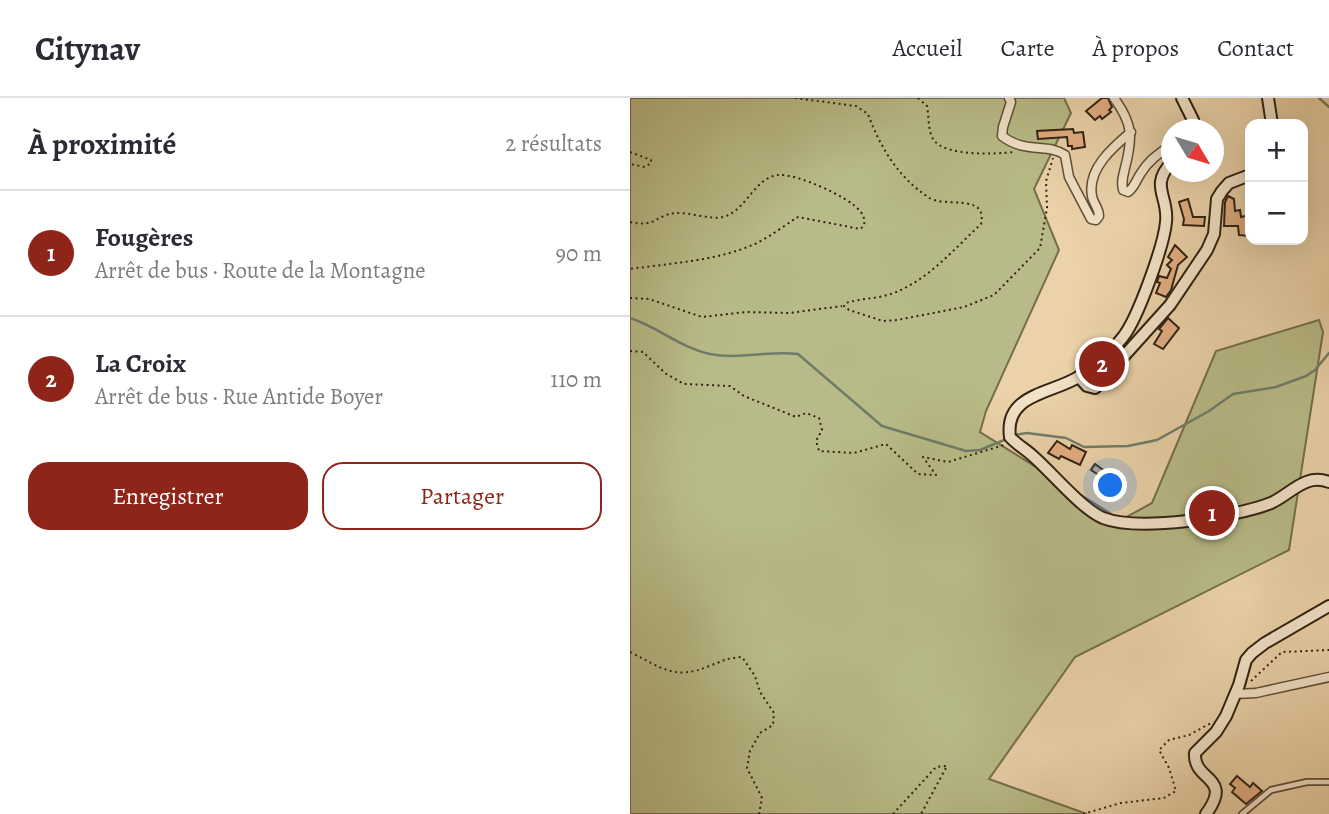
<!DOCTYPE html>
<html lang="fr">
<head>
<meta charset="utf-8">
<style>
	:root { --surface:#fff; --page:#f7f7f7; --text:#2b2b33; --muted:#7c7c81; --line:#e1e1e2; --accent:#8f2418 }
	body { margin:0; font-family:Alegreya,serif; background:var(--page); color:var(--text) }
	.controls { position:absolute; right:21px; top:21px; display:grid; overflow:hidden; border-radius:14px; box-shadow:0 7px 28px #0002 }
	.controls button { width:63px; height:63px; display:grid; place-items:center; padding:0; border:0; border-bottom:2px solid var(--line); background:var(--surface); color:var(--text); font:35px sans-serif }
	.compass { position:absolute; left:531px; top:21px; width:63px; height:63px; border-radius:50%; background:var(--surface); box-shadow:0 7px 28px #0002; rotate:128deg }
	.you { position:absolute; left:481px; top:388px; width:24px; height:24px; margin:-18px; border:5px solid #fff; border-radius:50%; background:#1a73e8; box-shadow:0 0 0 10px #1a73e833 }
	.badge { display:grid; place-items:center; width:46px; height:46px; border-radius:50%; background:var(--accent); color:#fff; font-size:23px; font-weight:700 }
	.pin { position:absolute; translate:-50% -50%; border:4px solid #fff; box-shadow:0 2px 7px #0006 }
	.list { margin:0; padding:0; list-style:none }
	h2 { display:flex; justify-content:space-between; align-items:center; height:91px; margin:0; padding:0 28px; font-size:30px }
	h2 small { font-size:23px; font-weight:400; color:var(--muted) }
	.list li { display:grid; grid-template-columns:46px 1fr auto; gap:21px; align-items:center; box-sizing:border-box; height:126px; padding:0 28px; border-top:2px solid var(--line) }
	.list b { display:block; font-size:26px; white-space:nowrap }
	.list p { margin:0; font-size:23px; white-space:nowrap; color:var(--muted) }
	.list em { font-size:23px; font-style:normal; color:var(--muted) }
	.actions { display:flex; gap:14px; padding:21px 28px }
	.actions a { flex:1; padding:16px 0; border:2px solid var(--accent); border-radius:21px; text-align:center; font-size:24px; color:var(--accent) }
	.actions .main { background:var(--accent); color:#fff }
	.map { position:relative; flex:none; width:699px; height:716px; overflow:hidden }
	header { display:flex; align-items:center; gap:42px; box-sizing:border-box; height:98px; padding:0 35px; background:var(--surface); border-bottom:2px solid var(--line) }
	header strong { font-size:33px }
	nav { display:flex; gap:38px; margin-inline-start:auto; font-size:24px }
	main { display:flex }
	aside { flex:1; background:var(--surface) }
	.map>svg:first-child { display:block }
	.green { fill:#b8bb87; stroke:#746e4c; stroke-width:2 }
	.lines { fill:none; stroke-linecap:round; stroke-linejoin:round }
	.stream { stroke:#6f7c69; stroke-width:2.5 }
	.building { fill:#e2ad82; stroke:#302211; stroke-width:2 }
	.lane-casing { stroke:#5f4e37; stroke-width:8 }
	.street-casing { stroke:#5f4e37; stroke-width:11 }
	.secondary-casing { stroke:#302211; stroke-width:14 }
	.path { stroke:#302211; stroke-width:2; stroke-dasharray:2 3.5; stroke-linecap:butt }
	.lane { stroke:#f2e2c7; stroke-width:4.5 }
	.street { stroke:#f2e2c7; stroke-width:8 }
	.secondary { stroke:#f2e2c7; stroke-width:10 }
</style>
</head>
<body>
<header>
<strong>Citynav</strong>
<nav><a>Accueil</a><a>Carte</a><a>À propos</a><a>Contact</a></nav>
</header>
<main>
<aside>
<h2>À proximité<small>2 résultats</small></h2>
<ul class="list">
<li><span class="badge">1</span><div><b>Fougères</b><p>Arrêt de bus · Route de la Montagne</p></div><em>90 m</em></li>
<li><span class="badge">2</span><div><b>La Croix</b><p>Arrêt de bus · Rue Antide Boyer</p></div><em>110 m</em></li>
</ul>
<div class="actions"><a class="main">Enregistrer</a><a>Partager</a></div>
</aside>
<div class="map">
<svg width="699" height="716" viewBox="0 0 699 716">
	<rect width="100%" height="100%" fill="#ebd2a9"/>
	<filter id="stains"><feTurbulence type="fractalNoise" baseFrequency=".00286" numOctaves="4"/><feColorMatrix values="0 0 0 0 .2 0 0 0 0 .09 0 0 0 0 .02 0 0 0 .5 -.17"/></filter>
	<radialGradient id="worn" r=".72"><stop offset=".6" stop-color="#630" stop-opacity="0"/><stop offset="1" stop-color="#630" stop-opacity=".3"/></radialGradient>
	<!-- green -->
	<path class="green" d="M0,0H434L441,15L404,91L429,152L356,313L350,334L491,422L522,405L586,253L689,222L693,234L659,452L445,559L359,681L457,716H0Z"/>
	<g class="lines">
		<!-- stream -->
		<g class="stream">
			<path d="M689,0L699,9"/>
			<path d="M0,220C28,229 51,250 80,256C109,262 139,252 168,256L252,328L336,353L350,352L379,340"/>
			<path d="M385,337L397,335L436,340L454,349L498,348L527,342L579,313L603,296L646,289L676,278L685,272L699,255"/>
		</g>
	</g>
	<!-- building -->
	<g class="building">
		<path d="M472,0H478L482,9L479,12L481,14L472,21L470,18L465,22L456,13Z"/>
		<path d="M443,31L444,35L453,34L455,49L442,51V48H438L437,39L408,41L407,33Z"/>
		<path d="M598,98L604,101L605,113L610,112L611,119L620,117V138L609,137L608,128H594L595,104Z"/>
		<path d="M558,101L563,119H575L574,128L553,127L554,121L549,104Z"/>
		<path d="M545,147L557,159L548,167L541,192L536,199L526,195L530,185L527,184L529,178L537,180L541,171L537,167L542,162L538,159Z"/>
		<path d="M538,220L549,230L533,251L524,246L532,233L529,231Z"/>
		<path d="M427,343L440,351L442,347L456,354L450,367L431,358L429,361L418,355Z"/>
		<path d="M465,366L479,376L494,381L492,390L480,387L481,385L461,372Z"/>
		<path d="M607,678L620,689L623,685L632,693L616,706L602,694L605,690L600,686Z"/>
	</g>
	<g class="lines">
		<defs>
			<path id="lane" d="M612,716L641,692L677,684H699"/>
			<g id="street">
				<path d="M379,0L381,4L373,29L372,38C395,56 419,45 435,57L439,79L461,121L466,122L469,118C469,110 463,105 462,98C457,71 483,49 501,34"/>
				<path d="M484,0C503,26 503,39 495,70C493,78 491,84 493,92L498,94C505,89 506,82 511,75C518,63 530,54 542,47"/>
				<path d="M605,596L626,595L699,579"/>
			</g>
			<g id="secondary">
				<path d="M552,0L563,22L565,32"/>
				<path d="M638,0L642,26"/>
				<path d="M542,64C519,88 539,98 536,124C534,147 508,220 493,239C482,254 466,268 450,278C423,296 374,295 380,339C387,347 397,352 405,360C423,376 452,411 473,420C509,434 606,419 641,405C661,396 675,375 699,384"/>
				<path d="M449,279L457,288L465,290L467,288L540,207L577,152L584,136L587,101L592,93L599,85L620,77"/>
				<path d="M576,716C604,678 563,684 565,655L586,634L596,618L609,587L616,562L622,555L635,545L699,508"/>
			</g>
		</defs>
		<!-- lane casing -->
		<use href="#lane" class="lane-casing"/>
		<!-- street casing -->
		<use href="#street" class="street-casing"/>
		<!-- secondary casing -->
		<use href="#secondary" class="secondary-casing"/>
		<!-- path -->
		<g class="path">
			<path d="M165,0L226,8L238,16C250,49 268,79 298,99C314,111 358,94 351,126C322,153 293,188 254,198C241,201 228,201 216,205L214,208L219,212L253,223L267,222L334,209L364,197L410,150L417,110L416,83L423,60"/>
			<path d="M288,0L297,8C299,18 298,33 303,41C314,59 366,56 384,54"/>
			<path d="M0,54L21,62V65L15,69L0,66"/>
			<path d="M0,124C25,130 26,117 45,115C59,114 81,122 93,119C116,113 124,80 148,77C166,75 219,99 230,113C234,118 235,122 234,128L230,131L168,119C155,127 141,138 127,145C88,163 42,165 0,171"/>
			<path d="M0,200L19,201L72,219L116,214L160,215L212,208"/>
			<path d="M0,253L13,254L35,275L54,286L100,288L114,298L166,319L176,315L189,320L192,332L186,343L189,353L224,355L256,346L288,376L306,377L293,359L318,364L374,347"/>
			<path d="M0,554C30,569 45,583 79,568C93,563 96,560 112,559L125,578L130,594L144,615L143,627L130,635L120,653L117,670L132,700L129,716"/>
			<path d="M621,583L652,554L699,552"/>
			<path d="M263,716L306,669L317,668L291,716"/>
			<path d="M453,716L491,705L534,700L546,693L539,670L529,652L539,642L559,637L581,625"/>
		</g>
		<!-- lane -->
		<use href="#lane" class="lane"/>
		<!-- street -->
		<use href="#street" class="street"/>
		<!-- secondary -->
		<use href="#secondary" class="secondary"/>
	</g>
	<rect width="100%" height="100%" filter="url(#stains)"/>
	<rect width="100%" height="100%" fill="url(#worn)"/>
</svg>
<div class="controls">
<button>+</button>
<button>−</button>
</div>
<svg class="compass" viewBox="-18 -18 36 36"><path d="M0-13l5 13h-10z" fill="#e53935"/><path d="M0 13l5-13h-10z" fill="#7c7c81"/></svg>
<div class="you"></div>
<div class="pin badge" style="left:582px;top:415px">1</div>
<div class="pin badge" style="left:472px;top:266px">2</div>
</div>
</main>
</body>
</html>
